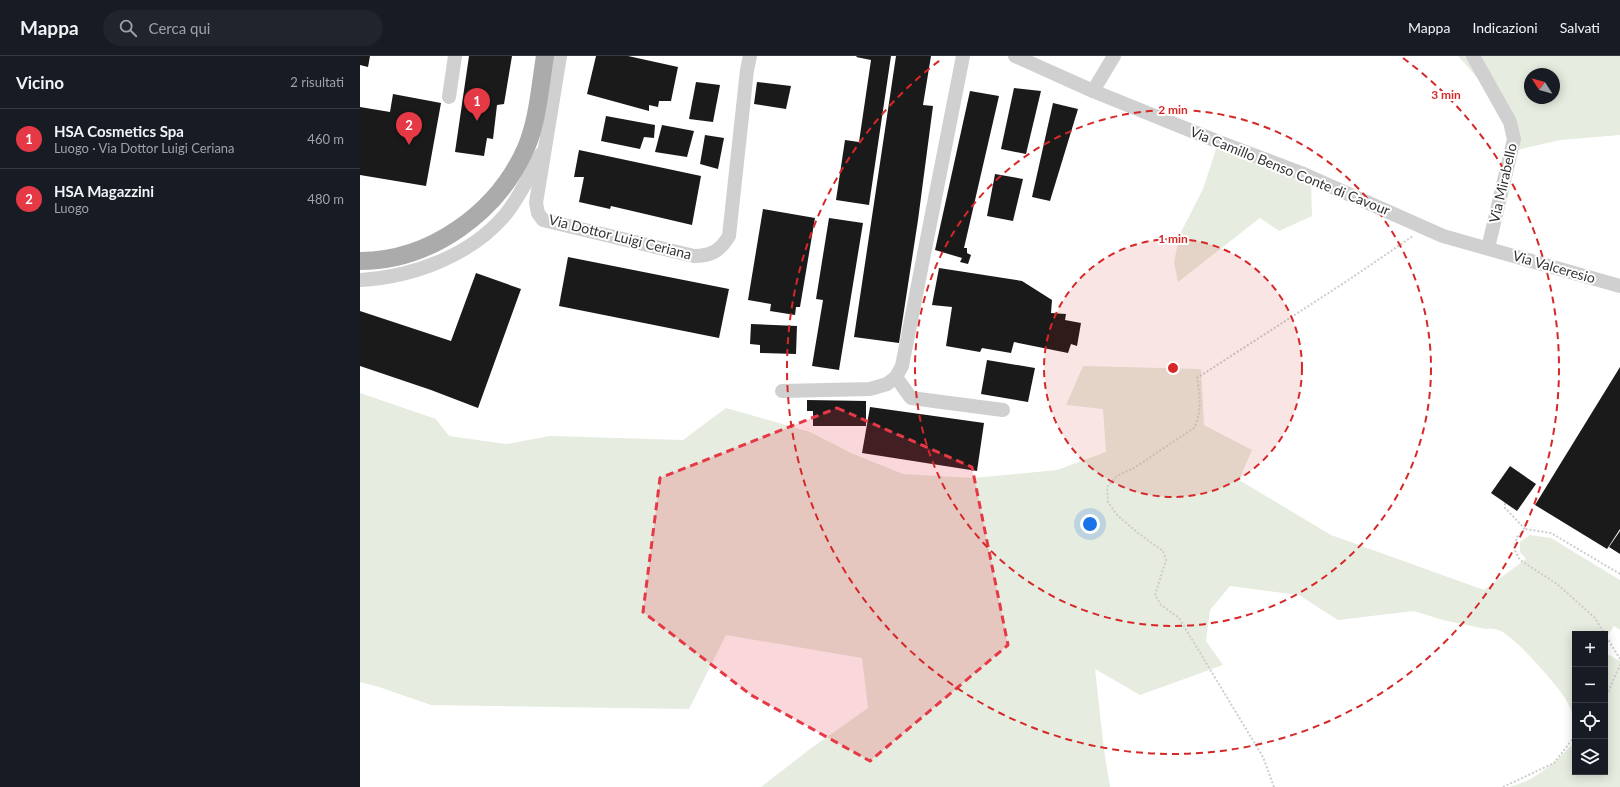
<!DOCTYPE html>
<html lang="it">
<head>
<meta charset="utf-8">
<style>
	:root { --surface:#171b24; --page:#20242c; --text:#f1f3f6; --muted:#9ea1a6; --line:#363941; --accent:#e63946 }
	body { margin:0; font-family:Lato,sans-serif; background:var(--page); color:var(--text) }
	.controls { position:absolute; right:12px; bottom:12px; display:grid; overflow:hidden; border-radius:0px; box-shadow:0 2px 10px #0003 }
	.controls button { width:36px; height:36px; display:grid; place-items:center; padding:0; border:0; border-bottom:1px solid var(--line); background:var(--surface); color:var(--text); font:20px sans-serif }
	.compass { position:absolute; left:1164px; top:12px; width:36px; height:36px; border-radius:50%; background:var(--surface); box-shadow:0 2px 10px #0003; rotate:306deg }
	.you { position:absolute; left:730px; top:468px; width:14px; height:14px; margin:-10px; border:3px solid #fff; border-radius:50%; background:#1a73e8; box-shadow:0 0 0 6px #1a73e833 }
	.badge { display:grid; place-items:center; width:26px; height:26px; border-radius:50%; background:var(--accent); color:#fff; font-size:13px; font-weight:700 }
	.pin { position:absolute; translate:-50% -33px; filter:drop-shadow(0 1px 2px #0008) }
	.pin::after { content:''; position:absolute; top:21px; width:14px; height:12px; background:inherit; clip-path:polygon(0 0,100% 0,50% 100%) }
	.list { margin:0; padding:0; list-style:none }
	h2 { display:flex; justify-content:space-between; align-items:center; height:52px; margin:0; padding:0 16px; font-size:17px }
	h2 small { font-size:13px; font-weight:400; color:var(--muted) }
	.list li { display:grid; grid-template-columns:26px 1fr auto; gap:12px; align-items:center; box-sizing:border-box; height:60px; padding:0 16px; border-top:1px solid var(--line) }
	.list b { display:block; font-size:15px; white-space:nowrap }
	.list p { margin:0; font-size:13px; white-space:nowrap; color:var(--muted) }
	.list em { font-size:13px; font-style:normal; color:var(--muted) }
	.icon { flex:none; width:22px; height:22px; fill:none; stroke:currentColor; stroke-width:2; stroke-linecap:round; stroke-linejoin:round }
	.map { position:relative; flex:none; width:1260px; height:731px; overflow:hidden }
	header { display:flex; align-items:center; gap:24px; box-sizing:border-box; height:56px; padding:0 20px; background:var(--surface); border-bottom:1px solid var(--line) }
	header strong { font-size:19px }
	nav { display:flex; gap:22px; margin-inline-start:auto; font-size:14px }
	.search { width:280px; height:36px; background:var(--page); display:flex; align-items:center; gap:10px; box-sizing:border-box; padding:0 14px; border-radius:22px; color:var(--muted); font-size:15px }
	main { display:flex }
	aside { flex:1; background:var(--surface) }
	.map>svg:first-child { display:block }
	.green { fill:#e6ecdf; fill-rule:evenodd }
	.building { fill:#1a1a1a }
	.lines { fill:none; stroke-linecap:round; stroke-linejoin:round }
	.path { stroke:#cdcdcd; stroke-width:2; stroke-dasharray:2 2; stroke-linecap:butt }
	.minor { stroke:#d0d0d0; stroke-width:14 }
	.major { stroke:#ababab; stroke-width:18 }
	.marked { fill:#e63946; fill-opacity:0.2; stroke:#e63946; stroke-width:3; stroke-dasharray:8 5; stroke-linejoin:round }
	.ring { fill:none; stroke:#d62828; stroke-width:2; stroke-dasharray:7 5 }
	.labels { text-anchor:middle; stroke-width:4; stroke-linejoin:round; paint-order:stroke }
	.street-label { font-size:14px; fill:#333; stroke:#fff }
	.centre { fill:#d62828; stroke:#fff; stroke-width:2 }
	.ring-label { font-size:12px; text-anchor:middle; font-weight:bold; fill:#d62828; stroke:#fff; stroke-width:4; stroke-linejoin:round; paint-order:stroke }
</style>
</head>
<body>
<header>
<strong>Mappa</strong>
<div class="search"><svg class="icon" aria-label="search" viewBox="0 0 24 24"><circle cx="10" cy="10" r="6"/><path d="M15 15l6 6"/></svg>Cerca qui</div>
<nav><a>Mappa</a><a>Indicazioni</a><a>Salvati</a></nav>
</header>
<main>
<aside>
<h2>Vicino<small>2 risultati</small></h2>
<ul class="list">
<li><span class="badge">1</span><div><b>HSA Cosmetics Spa</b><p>Luogo · Via Dottor Luigi Ceriana</p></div><em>460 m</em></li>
<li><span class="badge">2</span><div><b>HSA Magazzini</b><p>Luogo</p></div><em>480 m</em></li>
</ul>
</aside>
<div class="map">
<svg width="1260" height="731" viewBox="0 0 1260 731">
	<rect width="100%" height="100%" fill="#fff"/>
	<!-- green -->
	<g class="green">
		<path d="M1098,0H1260V79L1200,84L1157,94L1123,28ZM1170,18H1194V42H1170Z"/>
		<path d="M859,84L951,125L952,160L919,175L900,162L818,226L814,206L820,178L843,133Z"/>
		<path d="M723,310L841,313L844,369L892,394L879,424L971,479L1124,534L1166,503L1160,496V486L1170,479L1191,482L1260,524V574L1254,570L1245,584V578H1215V665C1212,654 1207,644 1200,635C1190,621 1155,582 1141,575C1136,573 1131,572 1126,573L1083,564L1054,555L978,564L939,539L870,530L850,554L846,585L863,609L780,639L735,613L744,694L750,731H401L450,693L508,652L502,602L366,579L329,653L71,649L19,631L0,626V337L76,363L89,380L146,388L190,380L323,384L366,352L450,376L491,397L543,418L613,422L697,414L746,396L743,353L706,349Z"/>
		<path d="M1245,597L1260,605V731H1149C1175,725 1198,705 1215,685V716H1245Z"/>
	</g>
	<!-- building -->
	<g class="building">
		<path d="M0,0H10L8,11L0,9Z"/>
		<path d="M109,0H152L144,48L137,49L133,83L127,82L124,100L95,96Z"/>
		<path d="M236,0H268L318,11L311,45H299L298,51L289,49V55L227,38Z"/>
		<path d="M497,0H531L509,149L476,144L485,84L499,86L511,4L496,1Z"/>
		<path d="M536,0H571L563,49L573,50L558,164L539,287L494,281Z"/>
		<path d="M336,26L360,29L353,66L329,63Z"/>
		<path d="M397,26L431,30L426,53L394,48Z"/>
		<path d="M654,32L681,35L666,98L641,93Z"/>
		<path d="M610,35L639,40L604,192H607V197L611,199L608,208L600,206L602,202L575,194Z"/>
		<path d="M33,38L81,47L66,130L0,119V51L30,56Z"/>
		<path d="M693,47L718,53L690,145L672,141Z"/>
		<path d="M246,60L295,69L294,82L284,81L280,93L241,85Z"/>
		<path d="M302,69L334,75L327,101L295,96Z"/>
		<path d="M345,79L364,82L358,113L340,108Z"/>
		<path d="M219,94L341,120L332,169L251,150L250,153L219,146L224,121H214Z"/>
		<path d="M635,118L663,123L653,165L627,160Z"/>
		<path d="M403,153L455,162L440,251H436L435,259L410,255L411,248L388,244Z"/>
		<path d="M469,162L503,167L479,314L452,310L463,244L456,243Z"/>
		<path d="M208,201L369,233L359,282L199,250Z"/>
		<path d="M579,212L662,225L692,244L691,257L706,258L705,264L721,267L717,290L711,288L708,297L654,286L651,297L622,292L620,296L586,290L592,251L572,249Z"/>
		<path d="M116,217L161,233L118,352L71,334L0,310V255L91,285Z"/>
		<path d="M391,268L437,270L436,298L400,297V289L390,288Z"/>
		<path d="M627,304L675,312L668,346L621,338Z"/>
		<path d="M1260,311V473L1247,493L1175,449Z"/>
		<path d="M447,344L506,345V370H453V355H447Z"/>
		<path d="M510,351L624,367L617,415L502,397Z"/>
		<path d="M1150,410L1176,428L1157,455L1131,437Z"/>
		<path d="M1260,475V498L1249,491Z"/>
	</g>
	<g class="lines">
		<!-- path -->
		<g class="path">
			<path d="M1145,447V452L1165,473"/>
			<path d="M1260,518L1191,477L1165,473L1157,481L1154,493L1160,504L1197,528L1235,562L1260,603"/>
			<path d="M1245,643L1260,609"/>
			<path d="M914,731L903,701L819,562L801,549L795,539L806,504L803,495L778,477L757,459L748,446L747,431L757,420L774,412L834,372C842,357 840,339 837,322L984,227L1053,180"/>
			<path d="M1143,731L1194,707L1215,680"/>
		</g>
		<!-- minor -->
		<g class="minor">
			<path d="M200,0L176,147L178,157L183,164L334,200C351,200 360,195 369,180L387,14L390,0"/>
			<path d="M655,0L733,35L859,86L941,117L1083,180L1260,230"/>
			<path d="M1113,0L1150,66L1154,83L1128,192"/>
			<path d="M733,35L754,0"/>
			<path d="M89,41L95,0"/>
			<path d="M0,224C53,221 110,200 145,159C160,141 170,118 181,98"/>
			<path d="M536,321L551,342L643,354"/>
			<path d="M422,335L510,333L527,328L536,321L542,310L603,0"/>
		</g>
		<!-- major -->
		<path class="major" d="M0,205C71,205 138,156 166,92C178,64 180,30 185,0"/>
	</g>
	<!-- marked area -->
	<path class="marked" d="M477,352L612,411L648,589L510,705L391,639L283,556L300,422Z"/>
	<!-- distance rings -->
	<circle cx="813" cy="312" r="129" fill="#d62828" fill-opacity=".12"/>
	<g class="ring">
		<circle cx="813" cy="312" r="129"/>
		<circle cx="813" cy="312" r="258"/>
		<path d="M1043 2A386 386 0 1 1 583 2"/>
	</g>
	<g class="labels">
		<!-- street labels -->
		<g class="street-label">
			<text transform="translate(930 115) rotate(22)" y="5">Via Camillo Benso Conte di Cavour</text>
			<text transform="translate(1143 127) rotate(-77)" y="5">Via Mirabello</text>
			<text transform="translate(260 181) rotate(14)" y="5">Via Dottor Luigi Ceriana</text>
			<text transform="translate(1194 211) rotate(16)" y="5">Via Valceresio</text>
		</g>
	</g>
	<circle cx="813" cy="312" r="6" class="centre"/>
	<g class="ring-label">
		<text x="1086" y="43">3 min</text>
		<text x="813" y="58">2 min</text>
		<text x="813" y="187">1 min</text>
	</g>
</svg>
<div class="controls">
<button>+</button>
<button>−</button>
<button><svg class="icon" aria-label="locate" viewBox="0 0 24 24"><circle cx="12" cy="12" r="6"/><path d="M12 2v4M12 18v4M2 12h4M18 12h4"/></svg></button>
<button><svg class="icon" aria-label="layers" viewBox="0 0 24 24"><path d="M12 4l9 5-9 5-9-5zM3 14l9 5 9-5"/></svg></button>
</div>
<svg class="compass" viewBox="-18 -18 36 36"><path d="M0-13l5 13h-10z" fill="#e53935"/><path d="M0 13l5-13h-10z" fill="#9ea1a6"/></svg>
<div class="you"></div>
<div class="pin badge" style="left:117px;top:65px">1</div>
<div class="pin badge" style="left:49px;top:89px">2</div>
</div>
</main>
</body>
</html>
